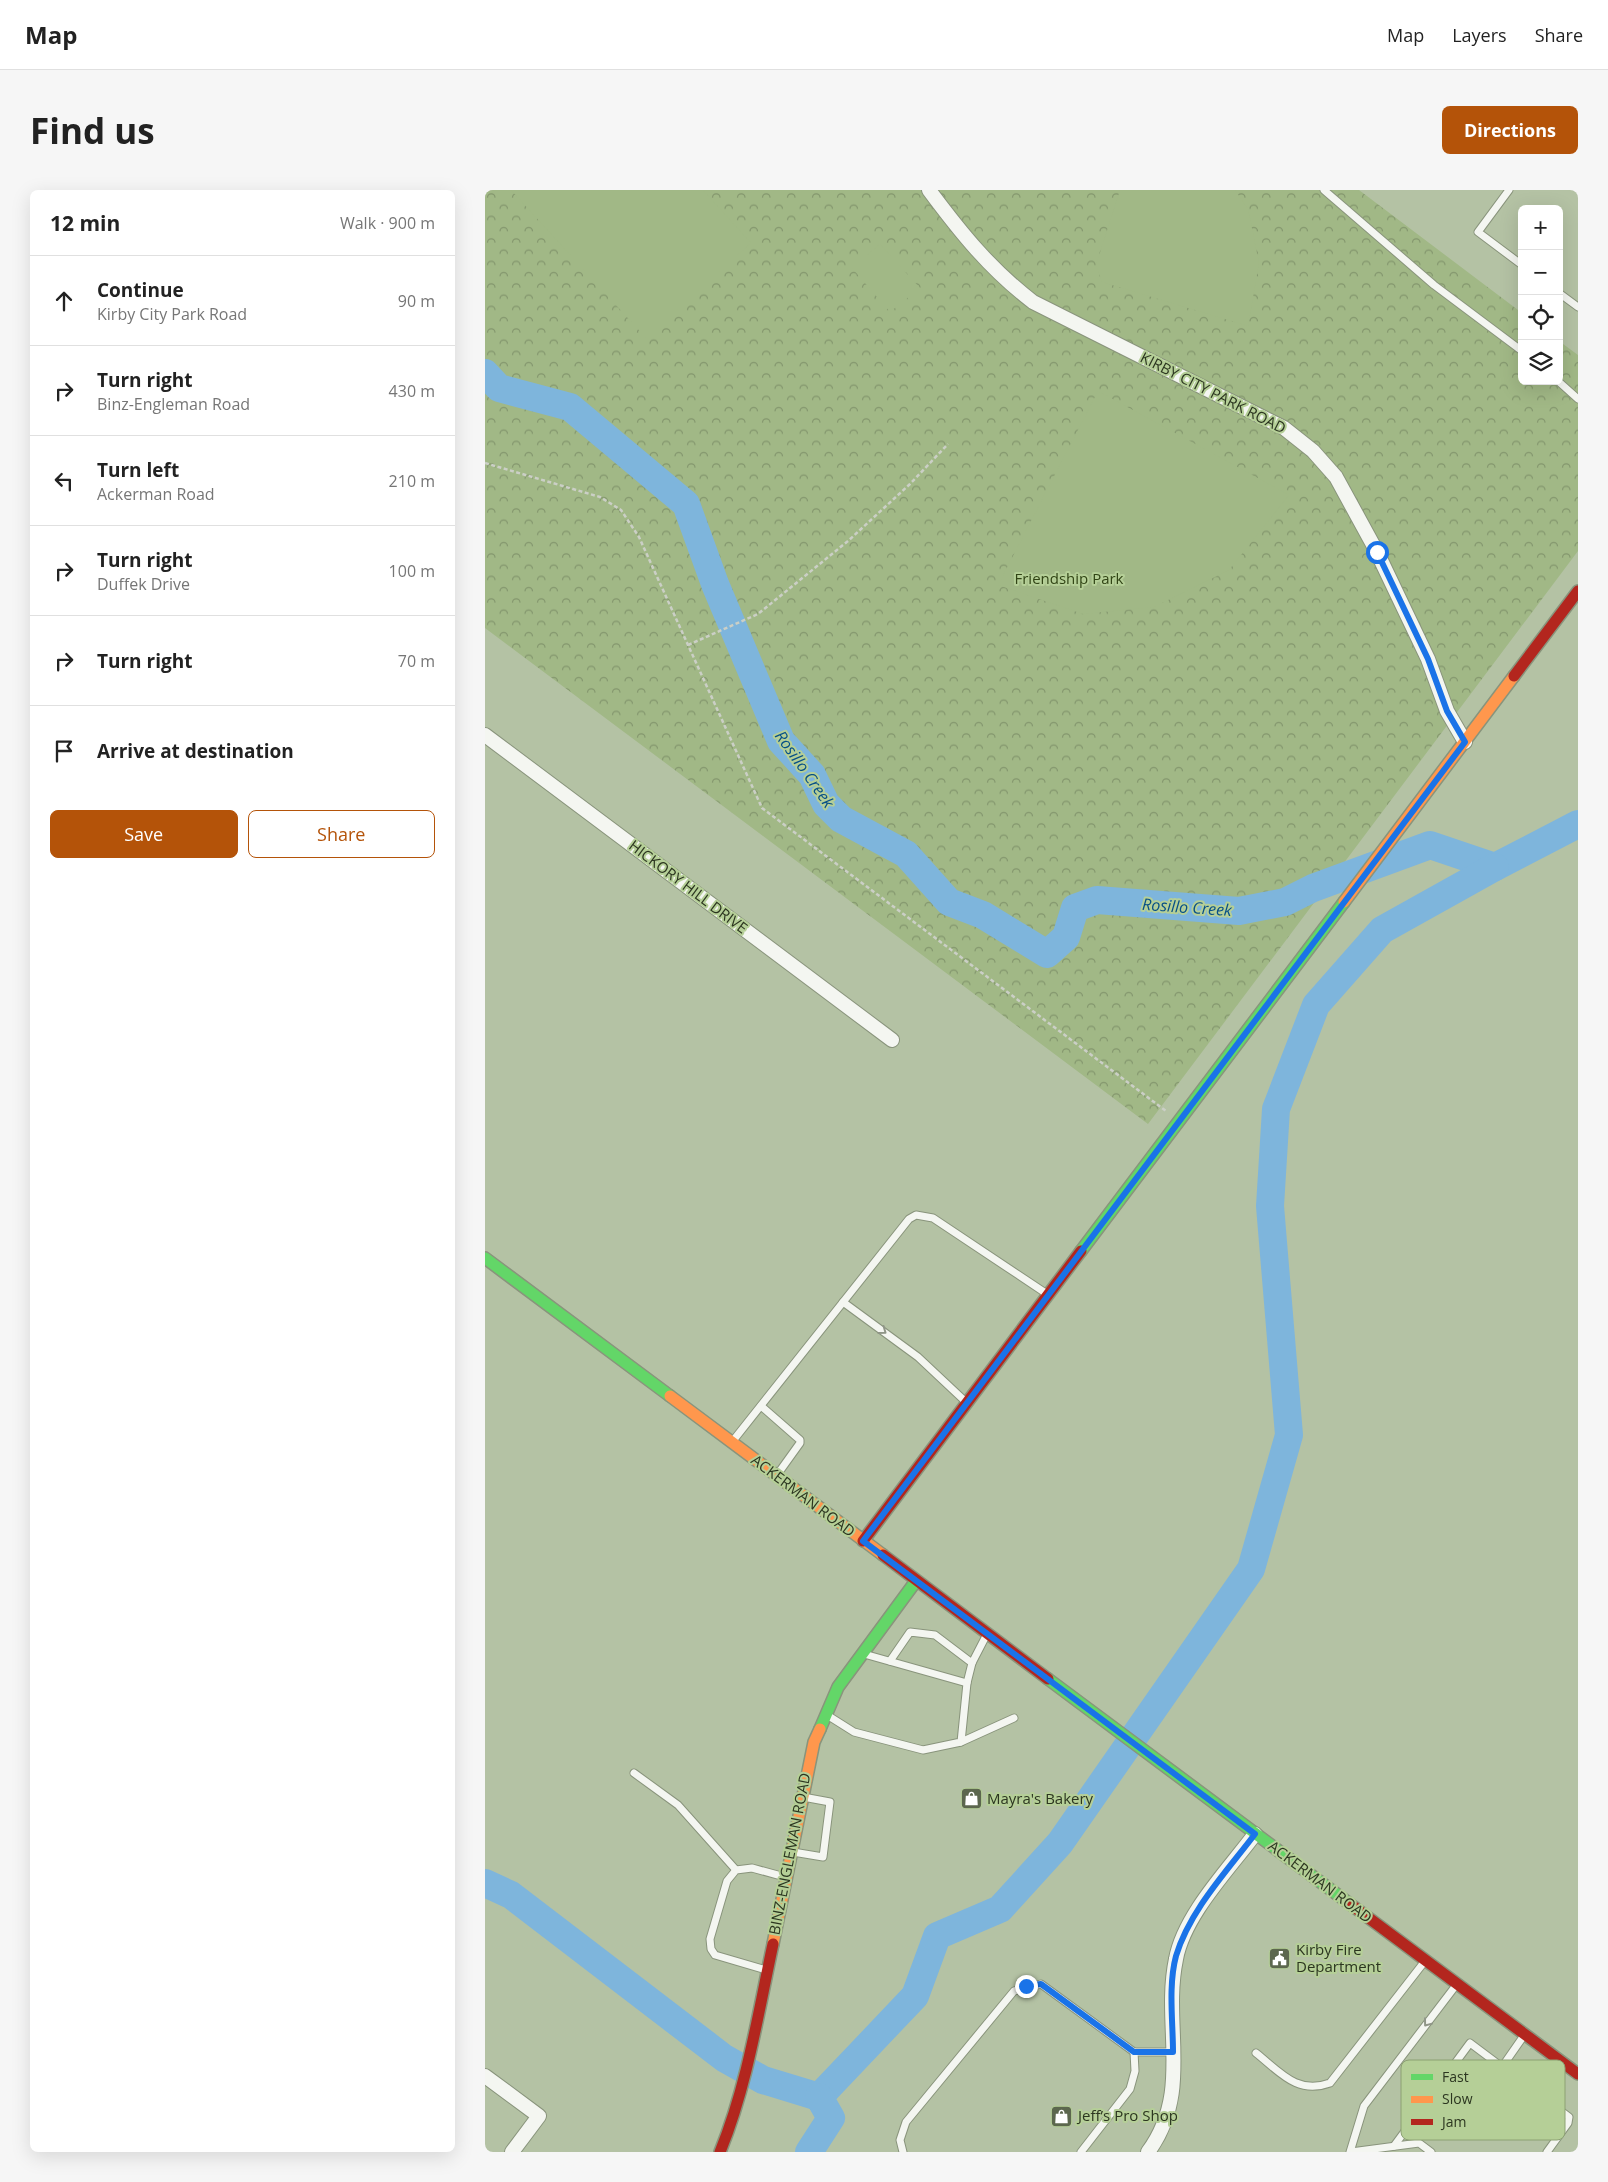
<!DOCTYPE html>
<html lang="en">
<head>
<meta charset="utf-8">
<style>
	:root { --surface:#fff; --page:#f6f6f6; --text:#222; --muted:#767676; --line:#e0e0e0; --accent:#b45309 }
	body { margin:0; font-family:"Open Sans",sans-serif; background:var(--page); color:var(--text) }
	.controls { position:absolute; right:15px; top:15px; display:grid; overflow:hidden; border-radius:8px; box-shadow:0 5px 20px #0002 }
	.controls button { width:45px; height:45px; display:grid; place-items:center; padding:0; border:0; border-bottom:1px solid var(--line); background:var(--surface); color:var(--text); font:25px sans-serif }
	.stop { position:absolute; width:15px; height:15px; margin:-11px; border:4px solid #1a73e8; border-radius:50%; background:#fff }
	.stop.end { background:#1a73e8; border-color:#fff; box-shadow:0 1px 5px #0008 }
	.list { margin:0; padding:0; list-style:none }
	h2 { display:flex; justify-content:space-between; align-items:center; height:65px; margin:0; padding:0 20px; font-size:21px }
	h2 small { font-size:16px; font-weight:400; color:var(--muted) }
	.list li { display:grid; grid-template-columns:32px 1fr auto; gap:15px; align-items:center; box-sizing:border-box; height:90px; padding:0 20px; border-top:1px solid var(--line) }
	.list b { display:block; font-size:19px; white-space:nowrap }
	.list p { margin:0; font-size:16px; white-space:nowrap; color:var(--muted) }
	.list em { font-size:16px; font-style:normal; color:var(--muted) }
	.actions { display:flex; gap:10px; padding:15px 20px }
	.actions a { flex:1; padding:11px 0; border:1px solid var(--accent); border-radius:8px; text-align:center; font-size:18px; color:var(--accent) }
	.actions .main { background:var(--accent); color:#fff }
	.icon { flex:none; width:28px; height:28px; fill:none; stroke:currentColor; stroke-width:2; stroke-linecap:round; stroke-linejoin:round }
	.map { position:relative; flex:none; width:1093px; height:1962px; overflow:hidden; border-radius:8px }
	header { display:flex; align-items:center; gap:30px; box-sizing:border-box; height:70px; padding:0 25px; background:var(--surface); border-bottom:1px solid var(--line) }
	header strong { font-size:24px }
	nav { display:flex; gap:28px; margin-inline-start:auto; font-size:18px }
	.intro { display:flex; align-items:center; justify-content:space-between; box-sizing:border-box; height:120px; padding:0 30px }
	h1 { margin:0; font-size:35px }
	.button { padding:12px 22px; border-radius:8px; background:var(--accent); color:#fff; font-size:18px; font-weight:700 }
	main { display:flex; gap:30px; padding:0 30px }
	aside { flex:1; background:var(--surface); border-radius:8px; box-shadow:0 5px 20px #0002 }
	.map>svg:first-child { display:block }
	.forest { fill:url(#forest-crowns) }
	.pitch { fill:#a1b886 }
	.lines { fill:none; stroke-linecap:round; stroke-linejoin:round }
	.river { stroke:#7eb5dc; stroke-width:28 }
	.lane-casing { stroke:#89947c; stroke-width:9 }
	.street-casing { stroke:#89947c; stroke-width:16 }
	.fast-casing { stroke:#89947c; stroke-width:14 }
	.slow-casing { stroke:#89947c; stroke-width:14 }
	.jam-casing { stroke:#89947c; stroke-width:14 }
	.path { stroke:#cbcfc6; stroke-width:2.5; stroke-dasharray:4 2.5; stroke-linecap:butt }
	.lane { stroke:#f4f6f1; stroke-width:7 }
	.street { stroke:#f4f6f1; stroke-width:14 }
	.fast { stroke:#63d668; stroke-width:11 }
	.slow { stroke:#ff974d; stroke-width:11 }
	.jam { stroke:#b3261e; stroke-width:11 }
	.oneway { stroke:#909688 }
	.route { stroke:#1a73e8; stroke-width:6 }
	.labels { text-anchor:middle; stroke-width:4; stroke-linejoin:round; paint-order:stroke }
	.street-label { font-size:15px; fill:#2c3620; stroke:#b5cf97 }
	.park-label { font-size:15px; fill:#314415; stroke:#b5cf97 }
	.poi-label { font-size:15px; fill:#2c3620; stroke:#b5cf97; text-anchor:start }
	.water-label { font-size:16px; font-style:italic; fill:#075087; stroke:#b5cf97 }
	.key { fill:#b5cf97; stroke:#8ca173; stroke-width:1 }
	.key-label { font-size:14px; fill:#2c3620 }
</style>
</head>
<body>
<header>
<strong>Map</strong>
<nav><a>Map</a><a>Layers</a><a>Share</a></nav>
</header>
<div class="intro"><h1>Find us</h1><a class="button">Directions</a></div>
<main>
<aside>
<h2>12 min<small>Walk · 900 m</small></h2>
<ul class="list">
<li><svg class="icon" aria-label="ahead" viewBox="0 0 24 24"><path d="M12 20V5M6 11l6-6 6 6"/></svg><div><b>Continue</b><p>Kirby City Park Road</p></div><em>90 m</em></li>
<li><svg class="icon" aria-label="right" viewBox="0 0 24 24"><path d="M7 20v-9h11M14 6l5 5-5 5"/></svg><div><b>Turn right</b><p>Binz-Engleman Road</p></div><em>430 m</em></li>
<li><svg class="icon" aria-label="left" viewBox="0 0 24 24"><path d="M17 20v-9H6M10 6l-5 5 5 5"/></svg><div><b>Turn left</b><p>Ackerman Road</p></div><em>210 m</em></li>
<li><svg class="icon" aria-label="right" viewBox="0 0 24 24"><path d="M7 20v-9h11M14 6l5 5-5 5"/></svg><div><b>Turn right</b><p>Duffek Drive</p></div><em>100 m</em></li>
<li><svg class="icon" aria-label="right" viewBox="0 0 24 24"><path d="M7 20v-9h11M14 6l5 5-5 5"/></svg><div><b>Turn right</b></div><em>70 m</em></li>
<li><svg class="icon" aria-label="arrive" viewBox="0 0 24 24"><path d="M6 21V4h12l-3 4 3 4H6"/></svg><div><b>Arrive at destination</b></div></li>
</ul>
<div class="actions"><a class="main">Save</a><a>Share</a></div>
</aside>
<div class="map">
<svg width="1093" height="1962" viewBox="0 0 1093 1962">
	<defs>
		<pattern id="forest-crowns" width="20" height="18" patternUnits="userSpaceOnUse" patternTransform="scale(1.25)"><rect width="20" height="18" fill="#a1b886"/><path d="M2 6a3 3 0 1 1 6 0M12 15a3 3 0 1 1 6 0" fill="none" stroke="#83966d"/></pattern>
	</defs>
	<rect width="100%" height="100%" fill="#b4c2a4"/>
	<!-- forest -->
	<path class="forest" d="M0,0H874L1037,123V191H1074V151L1093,165V361L663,934L0,438Z"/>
	<!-- pitch -->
	<g class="pitch">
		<path d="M26,0H218L266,53L161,148Z"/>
		<path d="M635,0H750L763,19L774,73L763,136L617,92L611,75Z"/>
		<path d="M395,54L435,98L405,122L367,78Z"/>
		<path d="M613,201L804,305L744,380L669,417L598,424L513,395Z"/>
	</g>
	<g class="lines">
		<!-- river -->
		<g class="river">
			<path d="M0,183L14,198L85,217L201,314L230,394L296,551L327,585L341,614L356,629L421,664L464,712L498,725L562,764L581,747L590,718L612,710L754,721L800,712L828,698L945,655L1010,677L1093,634"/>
			<path d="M0,1693L26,1705L239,1868L278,1890L334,1907L430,1806L452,1746L515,1719L575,1653L766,1379L804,1245L785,1016L791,919L831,815L897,740L1010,677"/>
			<path d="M324,1962L346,1928L334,1907"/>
		</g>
		<defs>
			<g id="lane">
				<path d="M839,0L949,95L1037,161"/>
				<path d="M1024,0L993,42L1037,75"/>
				<path d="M1074,103L1093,117"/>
				<path d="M1073,191L1093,209"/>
				<path d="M358,1112L433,1167L482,1213"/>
				<path d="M276,1216L315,1250V1253L292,1285"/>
				<path d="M247,1252L424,1029L431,1025L448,1028L562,1104"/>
				<path d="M379,1464L482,1493"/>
				<path d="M405,1471L425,1442L450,1445L487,1473"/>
				<path d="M342,1525L369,1542L438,1560L476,1552L482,1493L487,1473L502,1444"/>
				<path d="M476,1552L529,1528"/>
				<path d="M149,1583L193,1615L251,1680"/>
				<path d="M308,1662L338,1667L345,1612L318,1607"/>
				<path d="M281,1780L230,1765L226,1759L225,1749L242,1691L251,1680L267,1678L300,1687"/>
				<path d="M771,1863C795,1882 812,1905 845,1893L940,1771"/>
				<path d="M1017,1877L1084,1927L1083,1933L1062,1962"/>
				<path d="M909,1956L985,1853L1017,1877L1040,1844"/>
				<path d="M418,1962L415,1950L421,1932L529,1801L556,1794L649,1862H688"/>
				<path d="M596,1962L645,1899L650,1881L649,1862"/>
				<path d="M865,1962L879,1916L972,1794"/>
				<path d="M866,1962L934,1953L946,1962"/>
			</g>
			<g id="street">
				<path d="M444,0C476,43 505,79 548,112L799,238L828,261L851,287L892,362L943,469L962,521L980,552"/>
				<path d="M0,545L407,850"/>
				<path d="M0,1886L54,1926L27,1962"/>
				<path d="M663,1962C708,1901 677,1836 691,1769C699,1725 744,1679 770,1644"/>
			</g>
			<g id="fast">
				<path d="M596,1061L859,712"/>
				<path d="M0,1068L185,1206"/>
				<path d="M563,1489L865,1714"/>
				<path d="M335,1539L353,1497L431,1391"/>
			</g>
			<g id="slow">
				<path d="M859,712L1029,486"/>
				<path d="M185,1206L398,1365"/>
				<path d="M288,1754L329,1552L335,1539"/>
			</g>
			<g id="jam">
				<path d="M1029,486L1093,401"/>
				<path d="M378,1351L596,1061"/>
				<path d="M398,1365L563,1489"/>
				<path d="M865,1714L1093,1884"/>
				<path d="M235,1962C262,1896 273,1824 288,1754"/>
			</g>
		</defs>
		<!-- lane casing -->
		<use href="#lane" class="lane-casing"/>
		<!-- street casing -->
		<use href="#street" class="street-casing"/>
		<!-- fast casing -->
		<use href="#fast" class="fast-casing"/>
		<!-- slow casing -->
		<use href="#slow" class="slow-casing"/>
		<!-- jam casing -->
		<use href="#jam" class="jam-casing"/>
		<!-- path -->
		<g class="path">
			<path d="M0,273L115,307L136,320L154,347L277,618L681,921"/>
			<path d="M203,455L273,424L363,351L425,294L463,254"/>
		</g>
		<!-- lane -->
		<use href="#lane" class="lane"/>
		<!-- street -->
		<use href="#street" class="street"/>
		<!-- fast -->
		<use href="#fast" class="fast"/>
		<!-- slow -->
		<use href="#slow" class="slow"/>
		<!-- jam -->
		<use href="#jam" class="jam"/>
	</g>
	<!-- one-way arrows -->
	<defs><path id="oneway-chevron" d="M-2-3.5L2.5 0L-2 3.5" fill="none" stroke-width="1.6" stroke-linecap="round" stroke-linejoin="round" transform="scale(1.25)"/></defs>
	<g class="oneway">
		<use href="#oneway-chevron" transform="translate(398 1141) rotate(36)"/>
		<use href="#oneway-chevron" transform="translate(942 1833) rotate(127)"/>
	</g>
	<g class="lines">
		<!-- route -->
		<path class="route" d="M541,1796L556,1794L649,1862H688C688,1832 683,1796 691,1766C705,1720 742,1681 770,1644L378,1351L980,552L962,521L943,469L892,362"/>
	</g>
	<!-- icons -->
	<defs>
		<symbol id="shop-square" viewBox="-11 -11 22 22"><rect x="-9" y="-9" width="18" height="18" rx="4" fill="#5c674e" stroke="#b5cf97"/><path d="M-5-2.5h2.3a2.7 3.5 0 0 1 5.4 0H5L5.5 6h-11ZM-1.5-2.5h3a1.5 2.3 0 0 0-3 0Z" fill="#fff"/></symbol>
		<symbol id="civic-square" viewBox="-11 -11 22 22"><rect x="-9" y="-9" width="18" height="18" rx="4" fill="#5c674e" stroke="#b5cf97"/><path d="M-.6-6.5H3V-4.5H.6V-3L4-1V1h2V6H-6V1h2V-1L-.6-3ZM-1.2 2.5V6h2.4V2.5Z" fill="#fff"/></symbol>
	</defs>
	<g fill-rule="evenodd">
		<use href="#shop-square" x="474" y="1596" width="25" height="25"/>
		<use href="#civic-square" x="782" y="1756" width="25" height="25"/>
		<use href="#shop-square" x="564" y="1914" width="25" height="25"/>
	</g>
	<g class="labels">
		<!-- street labels -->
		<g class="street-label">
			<text transform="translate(728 203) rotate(27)" y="5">KIRBY CITY PARK ROAD</text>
			<text transform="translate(203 697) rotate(37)" y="5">HICKORY HILL DRIVE</text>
			<text transform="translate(318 1306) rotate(37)" y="5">ACKERMAN ROAD</text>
			<text transform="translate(305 1664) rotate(-79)" y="5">BINZ-ENGLEMAN ROAD</text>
			<text transform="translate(835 1692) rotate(37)" y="5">ACKERMAN ROAD</text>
		</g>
		<!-- park labels -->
		<g class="park-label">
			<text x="584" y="394">Friendship Park</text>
		</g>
		<!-- poi labels -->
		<g class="poi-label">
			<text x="502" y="1614">Mayra's Bakery</text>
			<text x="811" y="1765">Kirby Fire<tspan x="811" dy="17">Department</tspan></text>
			<text x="593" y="1931">Jeff’s Pro Shop</text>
		</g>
		<!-- water labels -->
		<g class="water-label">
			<text transform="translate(320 579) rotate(55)" y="6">Rosillo Creek</text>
			<text transform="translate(702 717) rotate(4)" y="6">Rosillo Creek</text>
		</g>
	</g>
	<!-- legend -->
	<rect x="916" y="1870" width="164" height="80" rx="8" class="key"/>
	<rect x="926" y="1884" width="22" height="6" fill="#63d668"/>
	<rect x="926" y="1906" width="22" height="7" fill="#ff974d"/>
	<rect x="926" y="1929" width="22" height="6" fill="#b3261e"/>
	<g class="key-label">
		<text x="957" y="1892">Fast</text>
		<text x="957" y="1914">Slow</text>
		<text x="957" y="1937">Jam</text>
	</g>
</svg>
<div class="controls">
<button>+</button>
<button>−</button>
<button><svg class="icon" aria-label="locate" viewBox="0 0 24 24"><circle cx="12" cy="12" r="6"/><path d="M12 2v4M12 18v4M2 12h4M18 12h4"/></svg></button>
<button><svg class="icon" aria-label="layers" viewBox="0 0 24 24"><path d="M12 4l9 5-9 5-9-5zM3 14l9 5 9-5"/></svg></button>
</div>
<div class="stop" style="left:892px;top:362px"></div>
<div class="stop end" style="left:541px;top:1796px"></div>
</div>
</main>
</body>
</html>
